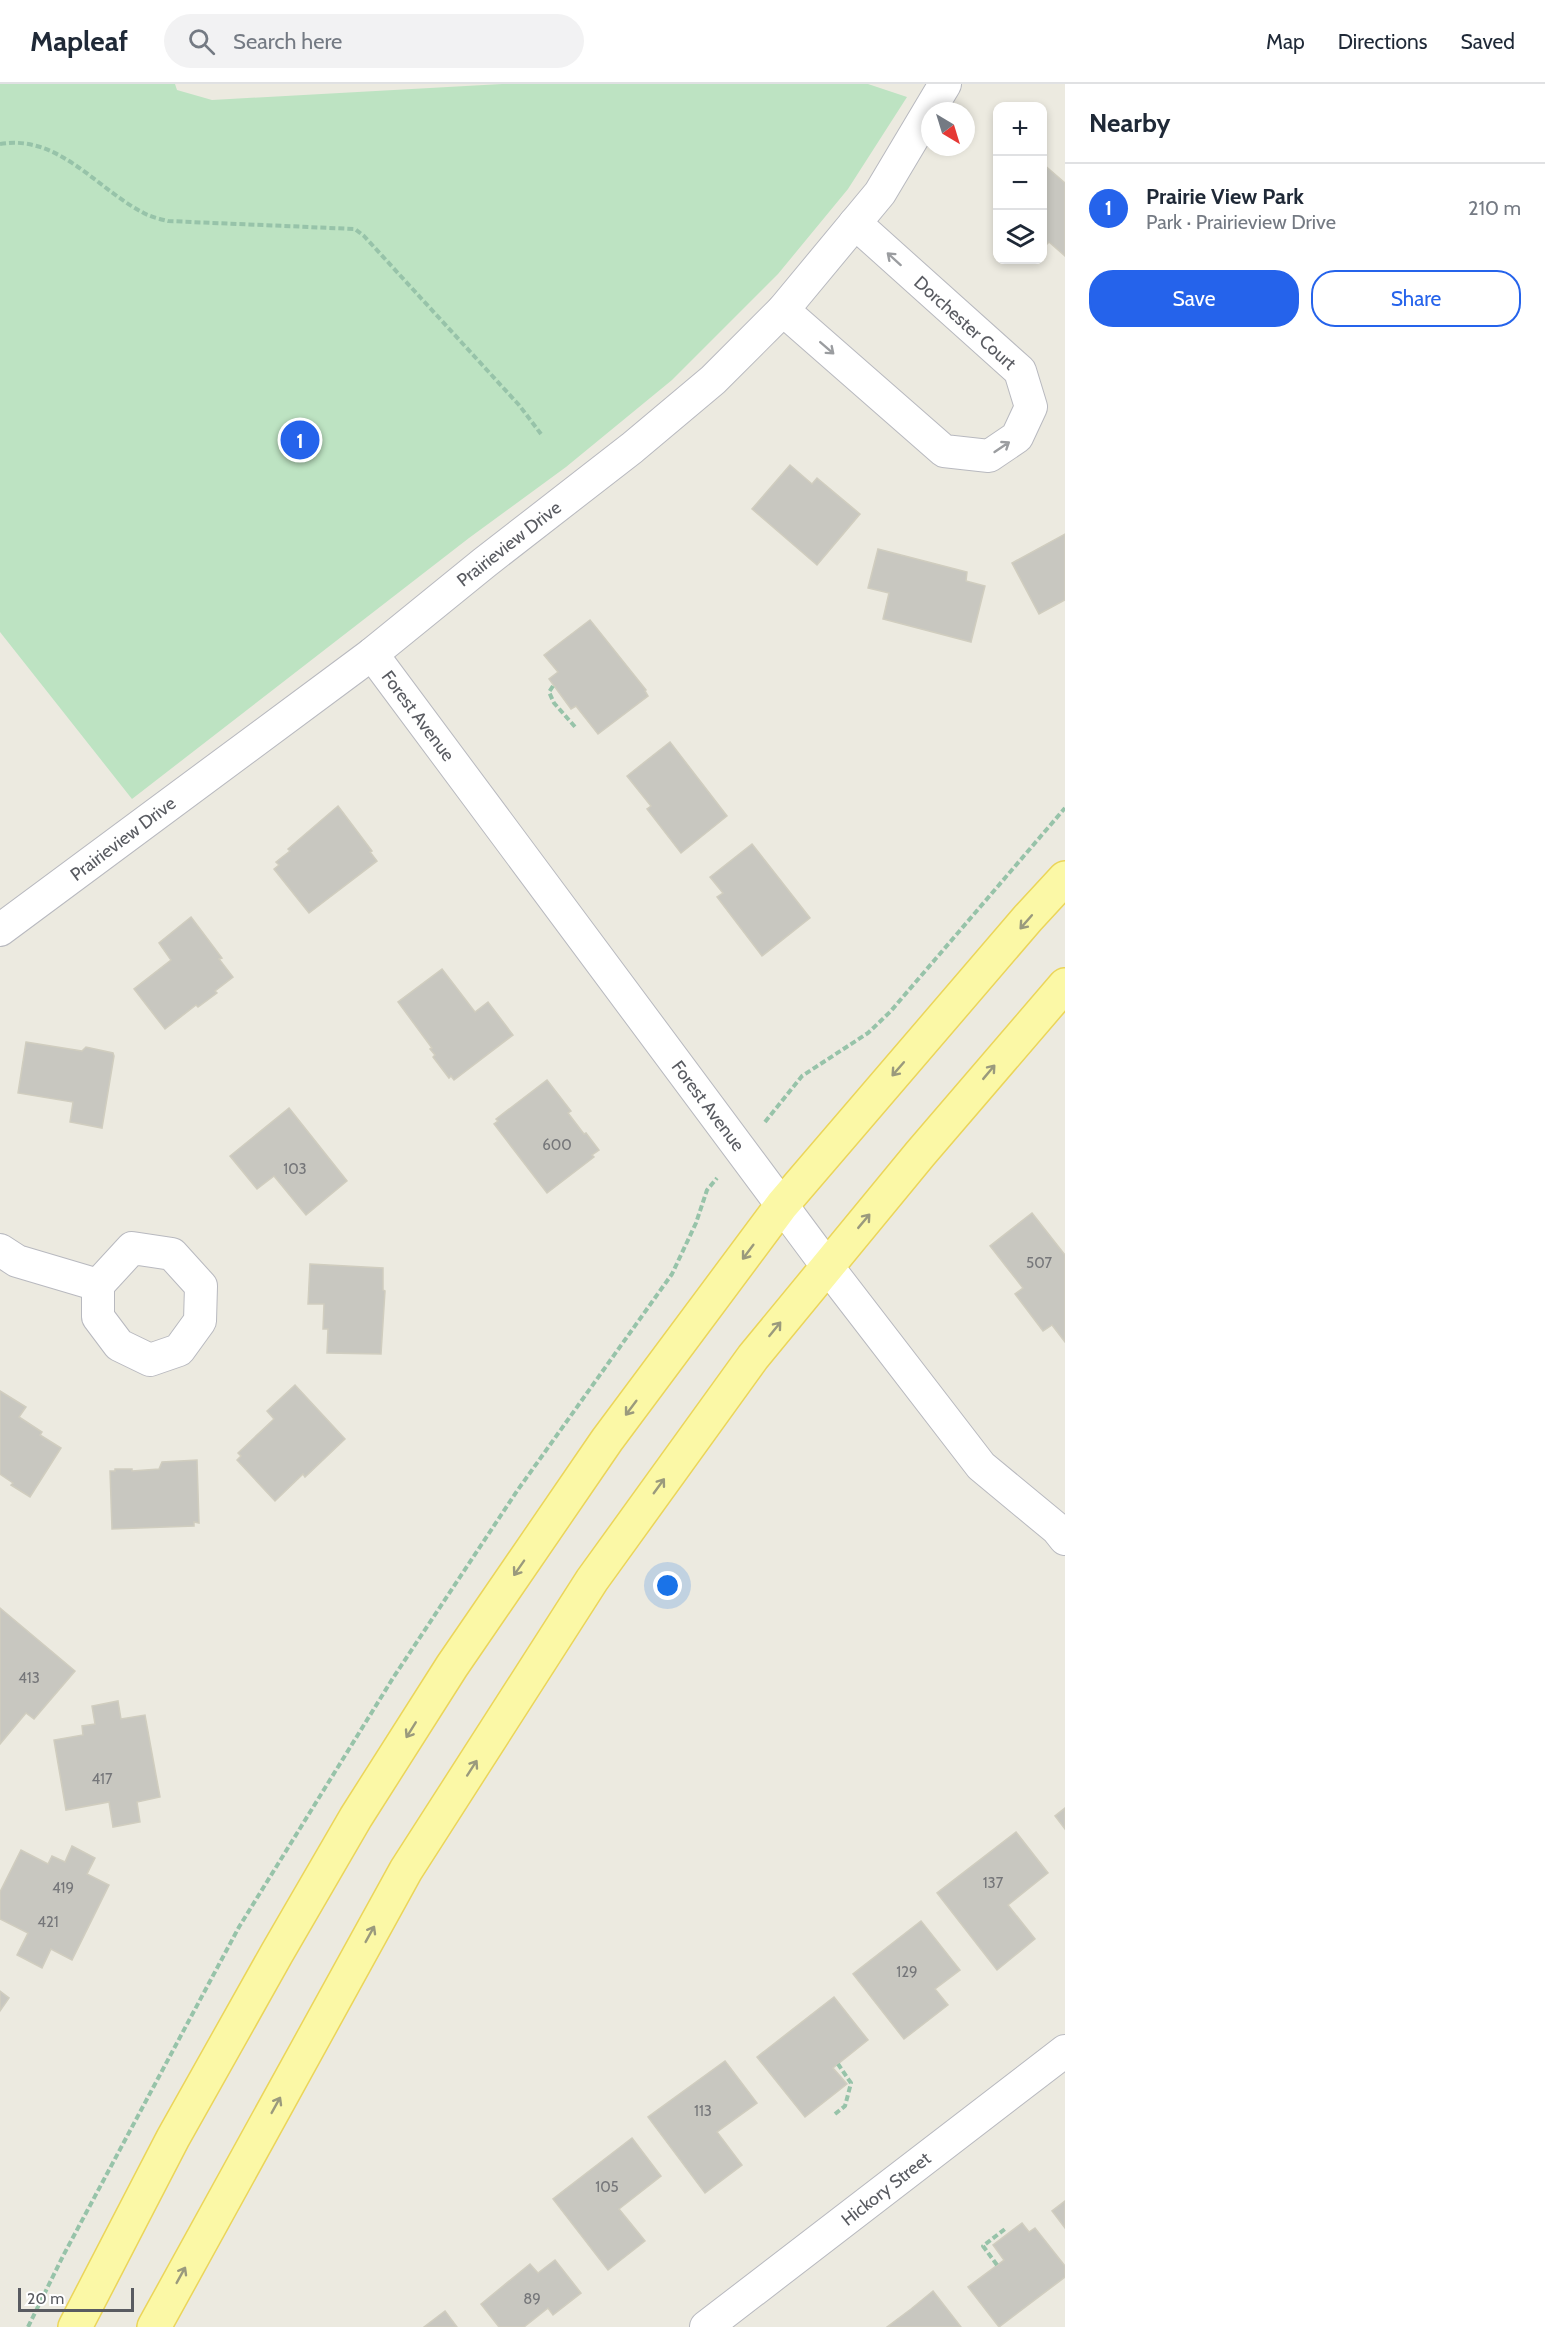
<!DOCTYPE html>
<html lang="en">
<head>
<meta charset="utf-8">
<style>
	:root { --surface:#fff; --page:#f2f2f3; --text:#1f2937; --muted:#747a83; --line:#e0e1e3; --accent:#2563eb }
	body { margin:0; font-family:Cabin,sans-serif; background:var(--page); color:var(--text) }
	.controls { position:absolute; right:18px; top:18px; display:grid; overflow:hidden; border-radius:12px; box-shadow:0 3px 9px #0003 }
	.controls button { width:54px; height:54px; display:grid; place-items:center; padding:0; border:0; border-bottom:2px solid var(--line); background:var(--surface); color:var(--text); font:30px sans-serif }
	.compass { position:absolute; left:921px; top:18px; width:54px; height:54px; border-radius:50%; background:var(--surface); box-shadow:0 3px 9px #0003; rotate:142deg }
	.scale { position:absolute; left:18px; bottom:15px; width:116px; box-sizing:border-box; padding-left:6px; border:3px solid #595b61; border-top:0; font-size:16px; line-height:21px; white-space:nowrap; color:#595b61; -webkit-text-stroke:4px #fff; paint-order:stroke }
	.you { position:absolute; left:668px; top:1502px; width:21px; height:21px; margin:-15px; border:4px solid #fff; border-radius:50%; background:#1a73e8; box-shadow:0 0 0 9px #1a73e833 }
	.badge { display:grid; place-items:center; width:39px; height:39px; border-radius:50%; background:var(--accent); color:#fff; font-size:20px; font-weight:700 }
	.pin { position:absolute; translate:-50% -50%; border:3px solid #fff; box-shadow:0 2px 6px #0006 }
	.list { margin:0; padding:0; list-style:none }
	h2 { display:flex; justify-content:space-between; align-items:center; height:78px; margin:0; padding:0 24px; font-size:26px }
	h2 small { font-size:20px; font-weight:400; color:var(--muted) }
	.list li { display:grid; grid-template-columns:39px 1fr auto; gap:18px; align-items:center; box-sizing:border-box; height:90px; padding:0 24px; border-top:2px solid var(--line) }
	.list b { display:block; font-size:22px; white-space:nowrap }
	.list p { margin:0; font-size:20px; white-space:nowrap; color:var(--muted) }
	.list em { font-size:20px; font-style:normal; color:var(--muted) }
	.actions { display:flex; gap:12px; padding:18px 24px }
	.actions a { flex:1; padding:14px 0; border:2px solid var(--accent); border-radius:24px; text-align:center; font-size:21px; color:var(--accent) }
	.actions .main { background:var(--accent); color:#fff }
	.icon { flex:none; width:33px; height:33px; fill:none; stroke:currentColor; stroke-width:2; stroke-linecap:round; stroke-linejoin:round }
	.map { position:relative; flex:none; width:1065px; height:2243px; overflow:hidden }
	header { display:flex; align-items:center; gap:36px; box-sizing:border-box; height:84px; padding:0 30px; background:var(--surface); border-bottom:2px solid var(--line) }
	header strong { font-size:28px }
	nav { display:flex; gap:33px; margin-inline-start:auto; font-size:21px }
	.search { width:420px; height:54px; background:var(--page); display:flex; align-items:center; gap:15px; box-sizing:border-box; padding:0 21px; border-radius:33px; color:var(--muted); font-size:22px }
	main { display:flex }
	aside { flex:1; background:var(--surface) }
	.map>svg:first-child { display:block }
	.green { fill:#bde3c2 }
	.building { fill:#c8c7c0; stroke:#d0cdbf; stroke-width:1.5 }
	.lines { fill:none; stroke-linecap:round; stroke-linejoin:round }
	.street-casing { stroke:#b8b9bf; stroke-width:34 }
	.primary-casing { stroke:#ebd55a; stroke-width:36 }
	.path { stroke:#97c3a9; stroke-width:4; stroke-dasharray:6 3; stroke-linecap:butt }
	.street { stroke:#fff; stroke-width:32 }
	.primary { stroke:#fbf8a6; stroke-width:33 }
	.oneway { stroke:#9b9da0 }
	.oneway2 { stroke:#9a9a7d }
	.labels { text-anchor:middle; stroke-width:5; stroke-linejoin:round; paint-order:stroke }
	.number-label { font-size:15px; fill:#757679 }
	.street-label { font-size:18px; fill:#595b61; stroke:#fff }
</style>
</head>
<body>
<header>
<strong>Mapleaf</strong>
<div class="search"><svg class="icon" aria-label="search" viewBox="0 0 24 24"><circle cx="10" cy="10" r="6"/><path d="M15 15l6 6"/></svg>Search here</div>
<nav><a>Map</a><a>Directions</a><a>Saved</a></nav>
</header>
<main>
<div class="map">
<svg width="1065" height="2243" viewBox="0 0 1065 2243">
	<rect width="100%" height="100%" fill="#eceae0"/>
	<!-- green -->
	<path class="green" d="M0,0H175L177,6L212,16L502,0H868L907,13L848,105L778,190L672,296L566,383L469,454L132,715L0,548Z"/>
	<!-- building -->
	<g class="building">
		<path d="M1042,79L1065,99V172L1049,158L1045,162L1042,160Z"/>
		<path d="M790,381L812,400L817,394L860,430L817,481L752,425Z"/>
		<path d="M1065,450V516L1039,530L1012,479Z"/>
		<path d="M878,465L967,488L966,497L985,502L971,558L883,535L889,509L868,504Z"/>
		<path d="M590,536L646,606L645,607L648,612L598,650L576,622L571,625L549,595L558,588L544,571Z"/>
		<path d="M670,658L727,732L681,769L647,725L651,722L627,692Z"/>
		<path d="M338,722L372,767L370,768L377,777L309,829L274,785L279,781L276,778L290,767L288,765Z"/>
		<path d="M752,760L810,834L762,872L717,813L723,809L710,793Z"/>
		<path d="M191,833L222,874L219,875L233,893L215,907L217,909L198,923L196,921L165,945L134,905L171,876L159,859Z"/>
		<path d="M442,885L475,928L488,918L513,951L454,996L451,992L449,994L433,973L435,971L430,965L432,964L398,918Z"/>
		<path d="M26,958L82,967L86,963L113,969L114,972L102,1044L70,1038L73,1018L18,1009Z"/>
		<path d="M547,996L571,1027L568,1029L584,1050L586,1049L599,1066L592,1071L594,1073L547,1109L494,1040L498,1037L496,1035Z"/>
		<path d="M289,1024L347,1097L306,1131L274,1092L257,1105L230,1072Z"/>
		<path d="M1032,1129L1065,1171V1258L1052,1241L1043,1247L1015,1210L1023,1204L990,1162Z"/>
		<path d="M310,1180L383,1184V1206L385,1207L381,1270L327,1269L328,1245H323L324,1220H308Z"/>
		<path d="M295,1301L345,1355L305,1393L303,1390L275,1417L237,1376L241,1372L238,1369L274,1335L267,1327Z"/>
		<path d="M0,1307L26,1323L19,1333L42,1348L40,1351L61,1364L30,1413L11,1401L13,1399L0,1390Z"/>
		<path d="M197,1376L199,1439L194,1438V1442L112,1445L110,1387H115V1385H132V1387L159,1385L162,1378Z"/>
		<path d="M0,1524L75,1587L34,1635L26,1629L0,1660Z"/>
		<path d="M118,1617L121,1635L145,1631L160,1713L137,1718L140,1738L113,1743L109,1718L66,1726L54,1656L83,1651L82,1642L95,1640L92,1622Z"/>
		<path d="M1065,1724V1745L1055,1732Z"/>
		<path d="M1016,1748L1048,1789L1008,1821L1035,1855L997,1886L937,1809Z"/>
		<path d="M72,1762L95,1774L87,1790L109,1801L72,1876L51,1865L42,1884L17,1871L28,1849L0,1835V1808L21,1766L48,1780L52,1772L65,1778Z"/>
		<path d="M921,1837L960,1886L935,1905L948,1921L904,1955L853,1890Z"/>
		<path d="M0,1907L9,1914L0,1927Z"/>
		<path d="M834,1913L868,1956L833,1984L847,2000L805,2033L757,1973Z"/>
		<path d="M725,1977L757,2019L717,2048L742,2081L705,2109L648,2033Z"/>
		<path d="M632,2054L661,2092L619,2125L645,2157L608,2186L553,2115Z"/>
		<path d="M1065,2117V2144L1052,2127Z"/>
		<path d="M1022,2139L1029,2148L1035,2144L1065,2182V2193L999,2243L968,2203L1004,2176L993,2161Z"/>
		<path d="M555,2176L581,2209L553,2231L548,2224L524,2243H499L481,2220L530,2180L538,2189Z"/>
		<path d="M933,2207L961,2243H887L911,2225Z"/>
		<path d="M445,2227L457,2243H424Z"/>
	</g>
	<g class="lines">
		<defs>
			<g id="street">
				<path d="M783,226L944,367L989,372L1017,353L1031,323L1020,287L855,139"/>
				<path d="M372,570L827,1182L981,1382L1057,1445L1065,1455"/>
				<path d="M0,846L372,570L484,479L632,364L713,296L783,226L880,109L945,0"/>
				<path d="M132,1164L172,1170L201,1202L200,1237L179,1266L150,1276L119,1261L98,1233V1201Z"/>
				<path d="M0,1166L17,1177L98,1201"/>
				<path d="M706,2243L1065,1967"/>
			</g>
			<g id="primary">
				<path d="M75,2243L173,2054L277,1869L356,1733L452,1582L607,1356L782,1121L1028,834L1065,794"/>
				<path d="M154,2243L406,1786L592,1496L753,1273L920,1070L1065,901"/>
			</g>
		</defs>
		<!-- street casing -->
		<use href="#street" class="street-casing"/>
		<!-- primary casing -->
		<use href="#primary" class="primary-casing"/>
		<!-- path -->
		<g class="path">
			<path d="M0,60C58,50 96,104 142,128C150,133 160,135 168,137L355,145L364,152L519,321L541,350"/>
			<path d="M553,602L549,608L554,619L576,644"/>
			<path d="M765,1038L802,992L868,949L890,928L1065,724"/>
			<path d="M835,2030L845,2022L851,1999L838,1980"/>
			<path d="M997,2181L983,2162L1005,2145"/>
			<path d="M28,2243L63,2172L239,1843L393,1594L517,1407L672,1190L696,1139L707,1106L717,1094"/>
		</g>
		<!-- street -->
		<use href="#street" class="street"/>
		<!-- primary -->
		<use href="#primary" class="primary"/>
	</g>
	<!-- one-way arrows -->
	<defs><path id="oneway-shaft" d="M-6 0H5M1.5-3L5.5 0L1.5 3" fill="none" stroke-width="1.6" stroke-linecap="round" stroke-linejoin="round" transform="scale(1.5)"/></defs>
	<g class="oneway">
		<use href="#oneway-shaft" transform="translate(894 175) rotate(-138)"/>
		<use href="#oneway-shaft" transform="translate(827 264) rotate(41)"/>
		<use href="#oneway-shaft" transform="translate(1002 363) rotate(-34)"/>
	</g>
	<g class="oneway2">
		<use href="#oneway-shaft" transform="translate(1026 838) rotate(131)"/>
		<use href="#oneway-shaft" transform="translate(898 985) rotate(131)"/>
		<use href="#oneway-shaft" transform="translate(989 988) rotate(-50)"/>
		<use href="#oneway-shaft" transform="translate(864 1137) rotate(-50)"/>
		<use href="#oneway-shaft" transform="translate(748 1168) rotate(127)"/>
		<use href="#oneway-shaft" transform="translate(775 1245) rotate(-51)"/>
		<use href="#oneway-shaft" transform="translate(631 1324) rotate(127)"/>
		<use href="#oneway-shaft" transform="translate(659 1402) rotate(-54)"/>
		<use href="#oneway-shaft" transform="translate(519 1484) rotate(125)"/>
		<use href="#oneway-shaft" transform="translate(411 1646) rotate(122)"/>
		<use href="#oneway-shaft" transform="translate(472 1684) rotate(-57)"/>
		<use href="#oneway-shaft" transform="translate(370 1850) rotate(-61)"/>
		<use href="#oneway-shaft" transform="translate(276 2021) rotate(-61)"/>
		<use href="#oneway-shaft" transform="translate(181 2191) rotate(-61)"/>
	</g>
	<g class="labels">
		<!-- number labels -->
		<g class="number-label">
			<text x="557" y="1066">600</text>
			<text x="295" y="1090">103</text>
			<text x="1039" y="1184">507</text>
			<text x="29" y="1599">413</text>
			<text x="102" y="1700">417</text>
			<text x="993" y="1804">137</text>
			<text x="63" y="1809">419</text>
			<text x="48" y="1843">421</text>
			<text x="907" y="1893">129</text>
			<text x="703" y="2032">113</text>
			<text x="607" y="2108">105</text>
			<text x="532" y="2220">89</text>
		</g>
		<!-- street labels -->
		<g class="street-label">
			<text transform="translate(965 239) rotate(42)" y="6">Dorchester Court</text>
			<text transform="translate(509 460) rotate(-38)" y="6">Prairieview Drive</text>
			<text transform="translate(418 632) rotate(53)" y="6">Forest Avenue</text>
			<text transform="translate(123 755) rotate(-37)" y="6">Prairieview Drive</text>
			<text transform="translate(708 1022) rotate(53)" y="6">Forest Avenue</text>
			<text transform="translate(886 2105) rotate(-38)" y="6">Hickory Street</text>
		</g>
	</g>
</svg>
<div class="controls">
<button>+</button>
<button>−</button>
<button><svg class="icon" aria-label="layers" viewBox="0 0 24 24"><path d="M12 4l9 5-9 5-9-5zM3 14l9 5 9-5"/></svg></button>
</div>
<svg class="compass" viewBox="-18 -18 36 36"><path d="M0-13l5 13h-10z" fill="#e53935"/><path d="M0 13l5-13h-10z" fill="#747a83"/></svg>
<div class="scale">20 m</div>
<div class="you"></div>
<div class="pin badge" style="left:300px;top:356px">1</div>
</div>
<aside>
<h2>Nearby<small></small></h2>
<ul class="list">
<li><span class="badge">1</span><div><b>Prairie View Park</b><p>Park · Prairieview Drive</p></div><em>210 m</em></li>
</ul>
<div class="actions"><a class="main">Save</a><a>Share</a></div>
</aside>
</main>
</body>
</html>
